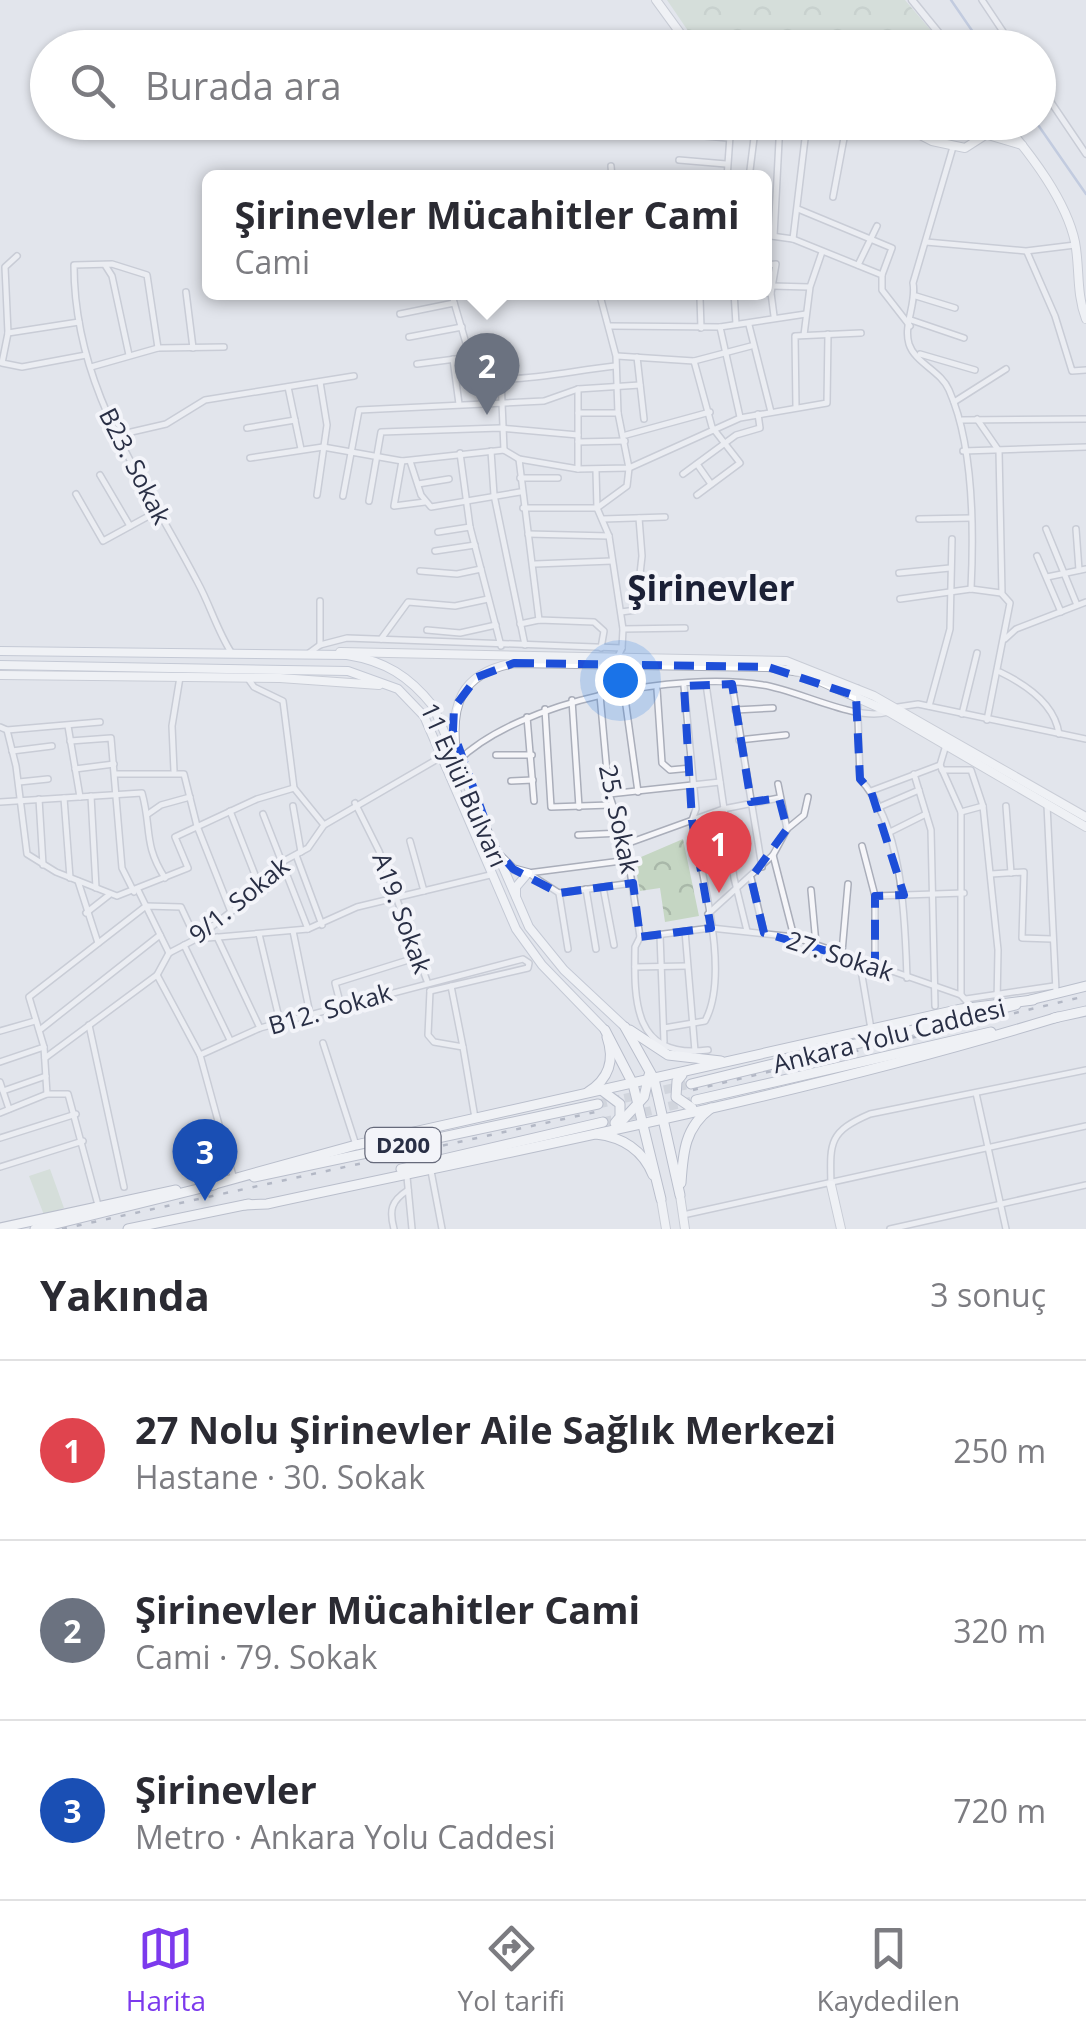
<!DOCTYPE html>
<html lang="tr">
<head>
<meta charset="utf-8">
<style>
	:root { --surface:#fff; --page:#f2f2f3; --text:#2b2b33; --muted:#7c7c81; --line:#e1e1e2; --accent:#7c3aed }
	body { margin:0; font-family:"Open Sans",sans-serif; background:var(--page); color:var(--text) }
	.you { position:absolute; left:620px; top:680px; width:35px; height:35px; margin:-25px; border:8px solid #fff; border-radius:50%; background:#1a73e8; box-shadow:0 0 0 15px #1a73e833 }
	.badge { display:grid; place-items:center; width:65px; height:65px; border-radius:50%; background:var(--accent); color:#fff; font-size:32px; font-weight:700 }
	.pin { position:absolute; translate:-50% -82px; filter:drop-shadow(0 2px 5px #0008) }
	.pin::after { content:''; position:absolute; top:52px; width:35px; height:30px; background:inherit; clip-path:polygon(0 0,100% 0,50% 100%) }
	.popup { position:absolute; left:202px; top:170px; width:570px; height:130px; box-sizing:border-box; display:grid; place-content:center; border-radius:15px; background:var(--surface); filter:drop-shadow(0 2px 8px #0005); font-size:32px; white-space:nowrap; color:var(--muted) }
	.popup b { font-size:38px; color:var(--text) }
	.popup::after { content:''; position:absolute; left:50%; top:100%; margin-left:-20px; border:20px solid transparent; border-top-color:var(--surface) }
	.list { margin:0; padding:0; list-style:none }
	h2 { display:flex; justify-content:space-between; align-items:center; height:130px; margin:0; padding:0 40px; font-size:42px }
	h2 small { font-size:32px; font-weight:400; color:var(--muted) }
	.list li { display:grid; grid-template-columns:65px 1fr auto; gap:30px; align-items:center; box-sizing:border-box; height:180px; padding:0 40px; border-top:2px solid var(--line) }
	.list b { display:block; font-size:38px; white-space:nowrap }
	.list p { margin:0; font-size:32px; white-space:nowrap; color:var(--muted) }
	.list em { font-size:32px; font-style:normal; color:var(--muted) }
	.icon { flex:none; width:55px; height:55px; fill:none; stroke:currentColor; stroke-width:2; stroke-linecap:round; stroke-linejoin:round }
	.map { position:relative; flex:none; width:1086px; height:1229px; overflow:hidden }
	.search { position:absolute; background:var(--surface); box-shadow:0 2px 8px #0004; left:30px; right:30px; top:30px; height:110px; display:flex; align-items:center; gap:25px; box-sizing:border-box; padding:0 35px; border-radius:55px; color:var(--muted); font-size:38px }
	.sheet { height:670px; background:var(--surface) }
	nav { display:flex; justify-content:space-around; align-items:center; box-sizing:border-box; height:140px; border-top:2px solid var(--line); background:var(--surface); font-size:28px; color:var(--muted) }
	nav a { display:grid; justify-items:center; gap:5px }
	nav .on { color:var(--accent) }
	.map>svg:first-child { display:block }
	.park { fill:url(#park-crowns) }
	.pitch { fill:#c5d6c3 }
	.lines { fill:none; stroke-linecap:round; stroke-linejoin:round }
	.stream { stroke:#9cacce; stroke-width:2.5 }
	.trunk-tunnel { stroke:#bdc1cb; stroke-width:9; stroke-dasharray:9 4.5; stroke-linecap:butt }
	.minor-casing { stroke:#aaaeba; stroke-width:8 }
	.tertiary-casing { stroke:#aaaeba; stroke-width:9 }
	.secondary-casing { stroke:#aaaeba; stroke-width:10 }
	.primary-casing { stroke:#a1a7b8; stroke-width:10 }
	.trunk-casing { stroke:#898fa3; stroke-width:11 }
	.minor { stroke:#f6f6f9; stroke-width:5 }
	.tertiary { stroke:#f6f6f9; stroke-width:6 }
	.secondary { stroke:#fff; stroke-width:8 }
	.primary { stroke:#fff; stroke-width:8 }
	.trunk { stroke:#fff; stroke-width:9 }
	.rail { stroke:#7b8196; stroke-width:2.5; stroke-dasharray:5 10; stroke-linecap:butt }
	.marked { fill:none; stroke:#1d4ed8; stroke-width:8; stroke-dasharray:20 12; stroke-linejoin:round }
	.labels { text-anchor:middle; stroke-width:8; stroke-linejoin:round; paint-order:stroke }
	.shield { fill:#f3f4f9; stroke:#666a7b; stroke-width:2.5 }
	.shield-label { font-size:22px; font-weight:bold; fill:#292f45 }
	.street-label { font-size:25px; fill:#292f45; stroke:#f3f4f9 }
	.district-label { font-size:35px; font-weight:bold; fill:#1b2036; stroke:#f3f4f9 }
</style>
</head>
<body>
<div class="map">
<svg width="1086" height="1229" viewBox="0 0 1086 1229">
	<defs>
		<pattern id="park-crowns" width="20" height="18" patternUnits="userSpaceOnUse" patternTransform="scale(2.5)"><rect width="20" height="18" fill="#c5d6c3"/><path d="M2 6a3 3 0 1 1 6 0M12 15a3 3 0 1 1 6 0" fill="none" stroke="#a9b8a9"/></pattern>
	</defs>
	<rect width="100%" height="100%" fill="#e2e5ec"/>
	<!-- park -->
	<g class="park">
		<path d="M667,0H905L945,47H699Z"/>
		<path d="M683,839L699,916L665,922L660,888L640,891L634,860Z"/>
	</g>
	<!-- pitch -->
	<path class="pitch" d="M50,1169L64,1208L44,1215L29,1176Z"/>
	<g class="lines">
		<!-- stream -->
		<g class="stream">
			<path d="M951,0L984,48"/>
			<path d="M1036,122L1086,194"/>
		</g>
		<!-- trunk-tunnel -->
		<g class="trunk-tunnel">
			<path d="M598,1104L691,1084"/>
			<path d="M603,1122L696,1100"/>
		</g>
		<defs>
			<g id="minor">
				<path d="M982,0L1014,48"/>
				<path d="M1038,83L1086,154"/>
				<path d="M681,134L728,138"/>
				<path d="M953,147L913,283C917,303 903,325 909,344C915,363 941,371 949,390C974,446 974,528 971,589"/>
				<path d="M679,160L726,164"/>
				<path d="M611,166L612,178"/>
				<path d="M595,174V178"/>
				<path d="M727,178L731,122"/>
				<path d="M749,178L756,122"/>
				<path d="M833,197L847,122"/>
				<path d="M798,209L892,248L882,275"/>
				<path d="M764,235L793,239L882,275V290L910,326"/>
				<path d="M774,236L780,122"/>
				<path d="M793,239L807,122"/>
				<path d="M926,242L1026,251L1075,245"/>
				<path d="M1027,252L1055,316L1072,371L1086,370"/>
				<path d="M17,256L5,267L8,333L2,363L22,367L86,355"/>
				<path d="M105,265L112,276L129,355"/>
				<path d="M764,265L776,264L771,293L774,316"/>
				<path d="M858,265L877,226"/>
				<path d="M772,286L809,287"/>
				<path d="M186,292L193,348"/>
				<path d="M451,292L475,374L501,379L504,450"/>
				<path d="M734,292L736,324"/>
				<path d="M600,296L771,293"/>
				<path d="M916,296L955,308"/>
				<path d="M700,298L701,328"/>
				<path d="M400,314L454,303"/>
				<path d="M911,320L964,338"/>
				<path d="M749,325L771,412"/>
				<path d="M610,326L720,327L806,314"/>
				<path d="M720,327L740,417"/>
				<path d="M8,333L79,322"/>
				<path d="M804,335L810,287L822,252"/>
				<path d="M409,337L462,327"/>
				<path d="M158,348L147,275L112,264L74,265C74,390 143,477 198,583C210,605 217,630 231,652"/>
				<path d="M920,354L975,370"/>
				<path d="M617,356L694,361L751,346"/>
				<path d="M637,357L644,419"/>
				<path d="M453,359L459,404"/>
				<path d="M694,361L712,427L740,463L697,495"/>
				<path d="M417,364L471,357"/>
				<path d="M91,367L158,348L224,347"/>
				<path d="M501,379C541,379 576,370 615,366"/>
				<path d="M288,387L301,449"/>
				<path d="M954,402L1006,369"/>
				<path d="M796,407L795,336L861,333"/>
				<path d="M578,413H618"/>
				<path d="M977,419L999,451L1002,594L1010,603L987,720"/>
				<path d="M962,420L1086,419"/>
				<path d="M247,428L295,420"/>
				<path d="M626,435L710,412"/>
				<path d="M114,436L166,424L205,400L354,376"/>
				<path d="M578,442L625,441"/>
				<path d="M504,450L519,459L578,469L629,468L740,418L827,403L828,334"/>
				<path d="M491,451L494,495L525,645"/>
				<path d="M963,451L1086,447"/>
				<path d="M460,453L470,527L501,646"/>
				<path d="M250,458L323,447L402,461L504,450"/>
				<path d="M519,459L539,620"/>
				<path d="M402,461L394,506L425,502"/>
				<path d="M410,461L421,495L431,507L520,492"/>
				<path d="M697,464L711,484"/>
				<path d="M578,469V389"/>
				<path d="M596,471L597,508L609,536L623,629L622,648L600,695L609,794L626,844L640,937L635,947C634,1001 633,1060 708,1050"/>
				<path d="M683,474L736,435L760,428L758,414"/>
				<path d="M100,475L130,526"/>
				<path d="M520,478H558"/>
				<path d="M418,484L449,479"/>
				<path d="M76,494L103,541L156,512"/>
				<path d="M317,495L327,425L320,382"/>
				<path d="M343,496L359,410L544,401L578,389L640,385"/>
				<path d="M369,501L381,432L500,428L578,435"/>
				<path d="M523,508H597"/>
				<path d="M597,508L627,486L629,468L618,413L616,356L599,292"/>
				<path d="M603,519L665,517"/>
				<path d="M919,519L971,518"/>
				<path d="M1046,529L1077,605"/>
				<path d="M1076,529L1079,570"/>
				<path d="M438,532L470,527"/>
				<path d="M528,534L609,536"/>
				<path d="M435,551L475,545"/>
				<path d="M1037,556L1061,612"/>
				<path d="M535,564L612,561"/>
				<path d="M420,571L457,574L481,569"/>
				<path d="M899,573L950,568"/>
				<path d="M1047,577L1086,569"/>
				<path d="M900,599L971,589L1001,593"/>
				<path d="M621,612L636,610L642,556L639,518"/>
				<path d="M520,624L539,620L594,622L604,631L601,648"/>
				<path d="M623,629L685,628"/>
				<path d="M427,630L460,633L496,625"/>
				<path d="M381,639L408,602L455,606L488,599"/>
				<path d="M1005,639L1016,629L1086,602"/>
				<path d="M320,645V601"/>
				<path d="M309,653L320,645L347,638L622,648"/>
				<path d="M1000,672C1025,684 1055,704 1059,734"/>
				<path d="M249,680L254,687L283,701L294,788L324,825"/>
				<path d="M706,684L734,878L747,931"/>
				<path d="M732,684L762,867"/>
				<path d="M857,688L860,779C903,825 905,918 907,978"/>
				<path d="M657,689L662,763L670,770L691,768"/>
				<path d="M624,691L638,792"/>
				<path d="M572,700L579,807"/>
				<path d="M929,706L950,629L952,539"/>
				<path d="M898,707L918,704L1086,739"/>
				<path d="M545,709L551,807L610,805"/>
				<path d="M735,710L773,708"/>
				<path d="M962,714L977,653"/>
				<path d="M527,717L534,801"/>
				<path d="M68,726L80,797"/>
				<path d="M0,727L7,730L16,766L27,854L56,872L117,896L188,868L175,837L257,799L294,788"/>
				<path d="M7,730L100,722"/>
				<path d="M739,740L786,735"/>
				<path d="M70,741L111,738L122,868L134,892"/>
				<path d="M12,751L52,746"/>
				<path d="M496,755H532"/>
				<path d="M458,761C520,700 679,671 763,685C798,690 856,722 888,712"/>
				<path d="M940,765L961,812V995"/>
				<path d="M75,769L114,764"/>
				<path d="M942,770H971L983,806"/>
				<path d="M174,771L172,726L180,677"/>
				<path d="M115,774H184L197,826L231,912"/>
				<path d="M914,774L931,830L935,1006"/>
				<path d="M511,781L533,780"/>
				<path d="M19,782L48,779"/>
				<path d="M778,784L787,829"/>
				<path d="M871,791L940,765L946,745"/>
				<path d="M609,794L720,782"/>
				<path d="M91,796L96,888"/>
				<path d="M64,798L70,878"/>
				<path d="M39,799L43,865"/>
				<path d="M0,802L142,793C152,829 143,844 165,878"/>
				<path d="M355,803L379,851L427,981"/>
				<path d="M1047,805L1056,991"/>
				<path d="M293,806L301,852"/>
				<path d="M1006,806L1011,873"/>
				<path d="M877,808L919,790"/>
				<path d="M230,811L259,885"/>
				<path d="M961,812L983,806L998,950L997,1003"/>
				<path d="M148,814L161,805L190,797"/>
				<path d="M263,814L308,929"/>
				<path d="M886,834L926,814"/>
				<path d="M578,835L622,833"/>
				<path d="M410,841L424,891"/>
				<path d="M626,844L723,809L779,798"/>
				<path d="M862,846L875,896V965"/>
				<path d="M296,855L322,925"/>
				<path d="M773,855L794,937"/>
				<path d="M528,873L559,893L633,883"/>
				<path d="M528,873L629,860"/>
				<path d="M991,874L1024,872L1022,938L1052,939"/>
				<path d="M751,878L764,933"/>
				<path d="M78,881L98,943"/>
				<path d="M603,887L614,945"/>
				<path d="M586,889L596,949"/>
				<path d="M138,890L169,953"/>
				<path d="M811,890L816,944"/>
				<path d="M559,893L568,949"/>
				<path d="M875,896L964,893"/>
				<path d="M86,913L109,895"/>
				<path d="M708,914L773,855L787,829L804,815L808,797"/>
				<path d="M293,931L310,1014"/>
				<path d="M685,931L695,1051"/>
				<path d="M259,934L280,1022"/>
				<path d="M660,935L664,1042"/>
				<path d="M217,937L260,1028"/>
				<path d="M640,937L711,928L794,937L961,995L971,1006"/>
				<path d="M184,945L230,1040"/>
				<path d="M842,952L848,884"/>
				<path d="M859,958L871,1029"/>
				<path d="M635,967L687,966"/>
				<path d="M157,975L200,1055L233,1176"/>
				<path d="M451,986L463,1047"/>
				<path d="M430,991L428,1035L434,1042L463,1047L475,1118"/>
				<path d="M966,999L1054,986"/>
				<path d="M341,1006L335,983L418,957"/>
				<path d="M89,1025L124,1187"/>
				<path d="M664,1028L705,1021C731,974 701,873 692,820L696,809L684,686"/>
				<path d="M41,1029L160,935"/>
				<path d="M0,1031L35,1021"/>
				<path d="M323,1043L356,1145"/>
				<path d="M200,1055L260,1028L523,959L529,963L528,968L430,991"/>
				<path d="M45,1058L157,975L169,953L196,939L246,900L282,862L308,848L324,825L441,757"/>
				<path d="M0,1062L44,1047"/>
				<path d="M0,1082L9,1109"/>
				<path d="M3,1091L46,1076"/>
				<path d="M976,1093L1006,1229"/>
				<path d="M47,1094L44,1047L29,997L146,906L181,907L196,939L308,929L357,907L490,875"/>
				<path d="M0,1113L47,1094H68L98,1205"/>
				<path d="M0,1138L76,1114"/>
				<path d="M0,1167L83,1141"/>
				<path d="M431,1171L442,1229"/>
				<path d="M407,1177L412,1229"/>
				<path d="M831,1185C830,1143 828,1132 870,1114L1086,1070"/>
				<path d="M683,1215L1086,1126"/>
				<path d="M394,1229C389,1210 391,1201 408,1190"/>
				<path d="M890,1229L1086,1185"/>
			</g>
			<path id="tertiary" d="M912,0L951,48"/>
			<g id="secondary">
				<path d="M656,0L691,48"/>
				<path d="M895,122L932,141L965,148L1004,123C1031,155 1066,200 1075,242C1080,268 1076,293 1086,319"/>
				<path d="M988,135L1022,145"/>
				<path d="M340,652L786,661L874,696L1086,817"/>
				<path d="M0,675L280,678L379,685"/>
				<path d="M456,754C450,705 460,673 514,663L768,667L800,672L889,712L1086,827"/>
				<path d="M831,1185L841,1229"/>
				<path d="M680,1195L685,1229"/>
				<path d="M661,1199L666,1229"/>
			</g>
			<g id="primary">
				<path d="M0,651L347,655C385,661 409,676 433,706L529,927L564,970L625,1027"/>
				<path d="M0,665L348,671L398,689L424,716L516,929L542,965L605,1030"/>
				<path d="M501,857L513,869L528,873L516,887V896"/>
			</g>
			<g id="trunk">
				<path d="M1030,1000L1086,986"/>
				<path d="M1054,1018L1086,1011"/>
				<path d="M625,1027L654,1079L680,1195"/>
				<path d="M605,1030L633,1084L661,1199"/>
				<path d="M630,1030L668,1055L721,1061"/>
				<path d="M682,1075L677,1081L676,1097L692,1108"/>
				<path d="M691,1084L1016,1005"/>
				<path d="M588,1092C609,1079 615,1060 607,1037"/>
				<path d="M604,1092L620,1104V1117L615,1123"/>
				<path d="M696,1100L991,1032"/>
				<path d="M620,1123L644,1097L649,1075"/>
				<path d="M596,1134C622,1137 643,1150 653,1175"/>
				<path d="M401,1169L603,1122"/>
				<path d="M254,1177L598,1104"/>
				<path d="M681,1183C683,1152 685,1127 711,1108"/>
				<path d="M208,1186L356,1145L961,1009L1033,1000"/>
				<path d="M245,1205L267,1204C531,1147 800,1096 1058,1017"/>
				<path d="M0,1228L176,1190"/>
				<path d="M35,1229L214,1185"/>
				<path d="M128,1229L249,1204"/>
			</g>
		</defs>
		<!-- minor casing -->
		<use href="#minor" class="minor-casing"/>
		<!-- tertiary casing -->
		<use href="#tertiary" class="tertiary-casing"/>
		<!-- secondary casing -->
		<use href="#secondary" class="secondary-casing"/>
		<!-- primary casing -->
		<use href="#primary" class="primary-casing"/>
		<!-- trunk casing -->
		<use href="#trunk" class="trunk-casing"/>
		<!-- minor -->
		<use href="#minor" class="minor"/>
		<!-- tertiary -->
		<use href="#tertiary" class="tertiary"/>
		<!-- secondary -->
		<use href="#secondary" class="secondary"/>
		<!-- primary -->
		<use href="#primary" class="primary"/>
		<!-- trunk -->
		<use href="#trunk" class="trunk"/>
		<!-- rail -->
		<g class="rail">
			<path d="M693,1090L1086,996"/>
			<path d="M62,1229L600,1111"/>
		</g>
	</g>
	<!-- marked area -->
	<path d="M0 0H1086V1229H0ZM514,663L768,667L856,696L860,779L871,791L904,895L875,896V965L764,933L751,878L787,829L779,798L751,802L732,684L684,686L692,820L711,928L640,937L633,883L559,893L513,869L495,848L453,731L454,708L477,677Z" fill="#e2e5ec" fill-opacity=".55" fill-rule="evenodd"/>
	<path class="marked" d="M514,663L768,667L856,696L860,779L871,791L904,895L875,896V965L764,933L751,878L787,829L779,798L751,802L732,684L684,686L692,820L711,928L640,937L633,883L559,893L513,869L495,848L453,731L454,708L477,677Z"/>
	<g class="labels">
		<!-- shield labels -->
		<rect class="shield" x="365.5" y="1128" width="75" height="34" rx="8"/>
		<g class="shield-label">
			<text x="403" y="1153">D200</text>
		</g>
		<!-- street labels -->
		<g class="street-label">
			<text transform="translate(135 466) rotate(63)" y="9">B23. Sokak</text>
			<text transform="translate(464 785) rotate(66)" y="9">11 Eylül Bulvarı</text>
			<text transform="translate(619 819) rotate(78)" y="9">25. Sokak</text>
			<text transform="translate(239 900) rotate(-39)" y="9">9/1. Sokak</text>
			<text transform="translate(402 913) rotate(70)" y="9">A19. Sokak</text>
			<text transform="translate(840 956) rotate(18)" y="9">27. Sokak</text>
			<text transform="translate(330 1009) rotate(-16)" y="9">B12. Sokak</text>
			<text transform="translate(889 1036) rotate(-14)" y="9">Ankara Yolu Caddesi</text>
		</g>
		<!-- district labels -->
		<g class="district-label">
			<text x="711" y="601">Şirinevler</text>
		</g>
	</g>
</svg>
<div class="you"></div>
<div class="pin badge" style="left:719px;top:893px;background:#e0444e">1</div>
<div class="pin badge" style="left:487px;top:415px;background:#6b7280">2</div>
<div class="popup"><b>Şirinevler Mücahitler Cami</b>Cami</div>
<div class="pin badge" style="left:205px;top:1201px;background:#1a4fb4">3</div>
<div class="search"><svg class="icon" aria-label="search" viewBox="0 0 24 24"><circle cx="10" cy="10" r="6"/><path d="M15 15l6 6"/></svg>Burada ara</div>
</div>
<section class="sheet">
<h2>Yakında<small>3 sonuç</small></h2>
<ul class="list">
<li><span class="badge" style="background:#e0444e">1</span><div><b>27 Nolu Şirinevler Aile Sağlık Merkezi</b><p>Hastane · 30. Sokak</p></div><em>250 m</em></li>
<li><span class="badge" style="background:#6b7280">2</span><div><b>Şirinevler Mücahitler Cami</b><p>Cami · 79. Sokak</p></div><em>320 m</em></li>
<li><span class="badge" style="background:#1a4fb4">3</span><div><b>Şirinevler</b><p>Metro · Ankara Yolu Caddesi</p></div><em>720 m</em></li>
</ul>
</section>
<nav>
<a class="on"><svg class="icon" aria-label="map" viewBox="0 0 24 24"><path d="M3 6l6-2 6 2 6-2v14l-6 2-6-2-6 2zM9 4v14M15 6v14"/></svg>Harita</a>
<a><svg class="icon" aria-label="directions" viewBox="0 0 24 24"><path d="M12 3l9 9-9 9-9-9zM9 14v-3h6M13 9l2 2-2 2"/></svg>Yol tarifi</a>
<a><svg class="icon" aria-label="saved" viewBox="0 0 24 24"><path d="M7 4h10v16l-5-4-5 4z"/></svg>Kaydedilen</a>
</nav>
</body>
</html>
